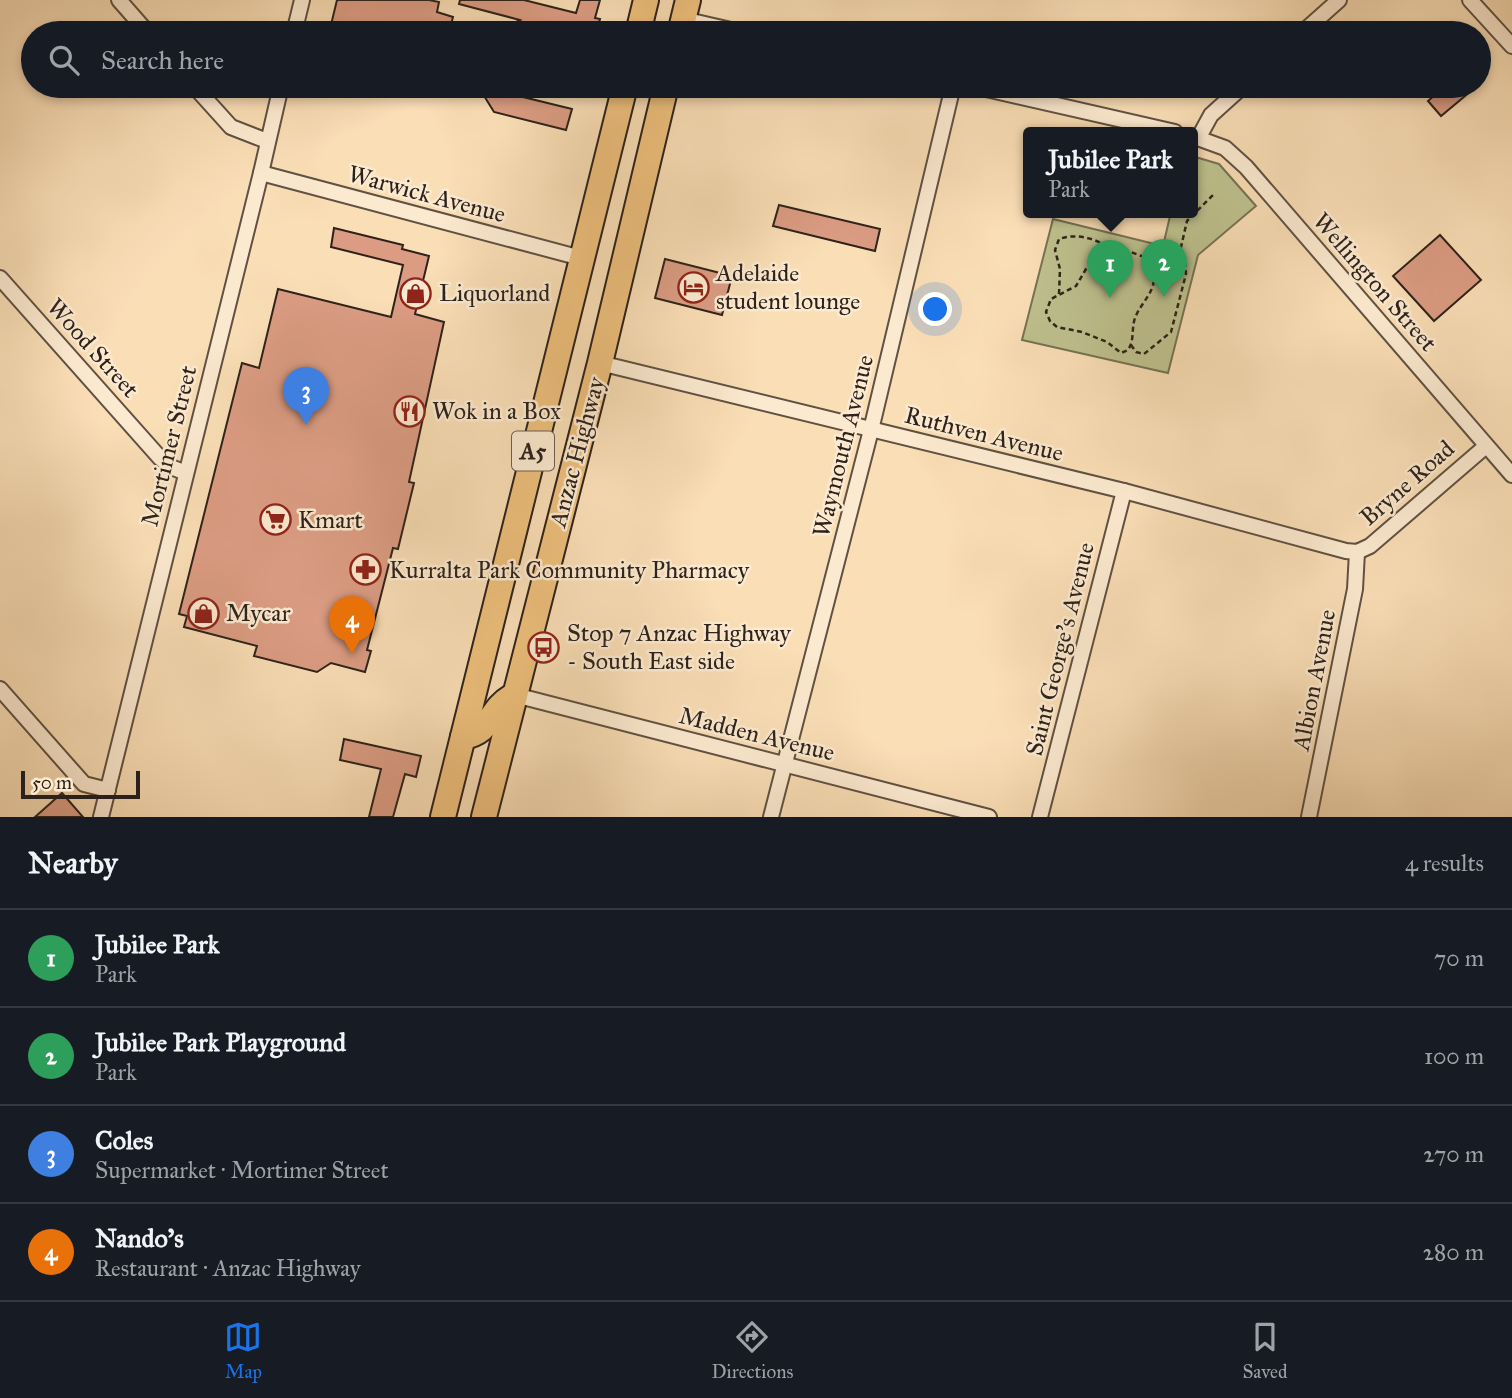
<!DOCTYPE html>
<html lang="en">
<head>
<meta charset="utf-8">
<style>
	:root { --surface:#171b24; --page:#242831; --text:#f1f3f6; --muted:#9ea1a6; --line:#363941; --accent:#1a73e8 }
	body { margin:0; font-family:"IM FELL Great Primer",serif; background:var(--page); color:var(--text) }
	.scale { position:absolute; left:21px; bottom:18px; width:119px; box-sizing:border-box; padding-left:7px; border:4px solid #2d221b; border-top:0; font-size:19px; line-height:24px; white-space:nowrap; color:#2d221b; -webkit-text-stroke:5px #fcead0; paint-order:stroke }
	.you { position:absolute; left:936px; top:310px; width:24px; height:24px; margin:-18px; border:5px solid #fff; border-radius:50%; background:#1a73e8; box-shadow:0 0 0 10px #1a73e833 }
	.badge { display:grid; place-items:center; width:46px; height:46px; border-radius:50%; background:var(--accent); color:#fff; font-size:23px; font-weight:700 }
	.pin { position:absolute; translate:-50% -58px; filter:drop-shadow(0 2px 4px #0008) }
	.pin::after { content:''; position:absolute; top:37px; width:24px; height:21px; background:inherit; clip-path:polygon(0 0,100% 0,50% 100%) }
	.popup { position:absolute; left:1023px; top:127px; width:175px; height:91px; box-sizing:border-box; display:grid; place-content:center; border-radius:7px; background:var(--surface); filter:drop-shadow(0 2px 5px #0005); font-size:23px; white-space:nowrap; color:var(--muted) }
	.popup b { font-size:26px; color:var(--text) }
	.popup::after { content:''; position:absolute; left:50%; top:100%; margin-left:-14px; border:14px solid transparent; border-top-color:var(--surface) }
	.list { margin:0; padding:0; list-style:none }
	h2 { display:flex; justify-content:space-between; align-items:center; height:91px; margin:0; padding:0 28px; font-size:30px }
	h2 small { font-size:23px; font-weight:400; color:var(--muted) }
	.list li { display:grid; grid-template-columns:46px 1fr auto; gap:21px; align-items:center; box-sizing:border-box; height:98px; padding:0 28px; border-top:2px solid var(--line) }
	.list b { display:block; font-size:26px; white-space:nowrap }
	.list p { margin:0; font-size:23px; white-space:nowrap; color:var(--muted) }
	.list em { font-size:23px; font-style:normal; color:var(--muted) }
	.icon { flex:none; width:38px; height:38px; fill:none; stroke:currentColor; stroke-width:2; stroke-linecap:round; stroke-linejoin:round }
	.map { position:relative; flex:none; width:1512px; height:817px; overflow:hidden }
	.search { position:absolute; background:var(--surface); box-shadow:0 4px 10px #0003; left:21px; right:21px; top:21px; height:77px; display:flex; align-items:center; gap:18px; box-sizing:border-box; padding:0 24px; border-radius:38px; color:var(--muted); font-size:26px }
	.sheet { height:483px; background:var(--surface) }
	nav { display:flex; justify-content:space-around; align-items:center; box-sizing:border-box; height:98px; border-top:2px solid var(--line); background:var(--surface); font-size:19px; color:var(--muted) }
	nav a { display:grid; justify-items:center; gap:4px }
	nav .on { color:var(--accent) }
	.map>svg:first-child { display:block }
	.green { fill:#bec18e; stroke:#767254; stroke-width:2 }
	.building { fill:#db9c83; stroke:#2d221b; stroke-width:2 }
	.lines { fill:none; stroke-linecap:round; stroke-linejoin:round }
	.service-casing { stroke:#605142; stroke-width:10 }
	.minor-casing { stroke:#605142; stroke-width:18 }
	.trunk-casing { stroke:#2d221b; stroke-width:28 }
	.path { stroke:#2d221b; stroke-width:2.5; stroke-dasharray:5 3.5; stroke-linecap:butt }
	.service { stroke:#fcead0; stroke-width:7 }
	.minor { stroke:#fcead0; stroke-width:14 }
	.trunk { stroke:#edbf7b; stroke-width:24 }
	.labels { text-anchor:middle; stroke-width:5; stroke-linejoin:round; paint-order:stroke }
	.shield { fill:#fcead0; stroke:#6b5e51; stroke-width:2 }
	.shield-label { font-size:23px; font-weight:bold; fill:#2d221b }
	.street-label { font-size:24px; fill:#2d221b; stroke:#fcead0 }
	.poi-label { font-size:24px; fill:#2d221b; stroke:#fcead0; text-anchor:start }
</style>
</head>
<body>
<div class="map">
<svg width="1512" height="817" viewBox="0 0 1512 817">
	<rect width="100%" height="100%" fill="#fadeb6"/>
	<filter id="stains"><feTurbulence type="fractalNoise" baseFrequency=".00286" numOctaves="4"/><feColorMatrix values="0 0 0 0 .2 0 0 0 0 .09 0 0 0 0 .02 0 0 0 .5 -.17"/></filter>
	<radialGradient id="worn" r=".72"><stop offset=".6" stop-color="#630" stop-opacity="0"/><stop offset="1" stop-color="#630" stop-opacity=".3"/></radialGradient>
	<!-- green -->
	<path class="green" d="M1192,156L1219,164L1256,206L1198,255L1168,373L1022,340L1053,219L1163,246L1171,212H1192Z"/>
	<!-- building -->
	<g class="building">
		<path d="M337,0H429L439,2L437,12L453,17L449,33H329Z"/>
		<path d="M460,0H524L576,13L580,0H600L595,18L600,19L596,33H496L520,20L459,4Z"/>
		<path d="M478,86H505L511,94L572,109L566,130L494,112Z"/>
		<path d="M1445,86H1477L1441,116L1428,101Z"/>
		<path d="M779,205L880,229L875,251L773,226Z"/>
		<path d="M334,228L403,245L402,249L429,256L415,314L444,322L409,482L414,483L398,549L393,548L367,650L371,651L365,672L331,663L317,672L254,656L257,646L184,627L187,616L179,614L242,363L259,368L278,289L391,317L403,265L331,247Z"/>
		<path d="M1440,235L1481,280L1434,321L1393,276Z"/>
		<path d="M665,259L732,276L722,315L655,298Z"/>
		<path d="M344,739L421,756L416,777L405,774L393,817H369L381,769L340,760Z"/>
		<path d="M62,793L83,817H35Z"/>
	</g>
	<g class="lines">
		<defs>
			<g id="service">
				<path d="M534,86L552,90L563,86"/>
				<path d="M581,86L618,96"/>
			</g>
			<g id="minor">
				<path d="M119,0L148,33"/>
				<path d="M1470,0L1512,46"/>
				<path d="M683,19L744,33"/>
				<path d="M294,33L302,0"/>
				<path d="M1302,33L1339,0"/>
				<path d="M194,86L231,127L267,141"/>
				<path d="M973,86L1175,132"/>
				<path d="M1192,136L1225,148L1246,167L1512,475"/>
				<path d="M1199,137L1211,115L1243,86"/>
				<path d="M261,173L581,258"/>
				<path d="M0,278L160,458L171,467L186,473"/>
				<path d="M600,363L1124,491L1346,551L1357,552L1370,546L1486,446"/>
				<path d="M0,689L84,784L108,790"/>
				<path d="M515,695L989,817"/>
				<path d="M101,817L261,173L281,86"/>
				<path d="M771,817L871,430L953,86"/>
				<path d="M1040,817L1124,491"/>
				<path d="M1309,817L1355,589L1357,552"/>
			</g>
			<g id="trunk">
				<path d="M638,33L646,0"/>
				<path d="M680,33L688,0"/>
				<path d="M463,737C492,732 489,710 511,697"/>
				<path d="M443,817L625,86"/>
				<path d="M484,817L600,363L666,86"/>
			</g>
		</defs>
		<!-- service casing -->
		<use href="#service" class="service-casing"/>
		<!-- minor casing -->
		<use href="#minor" class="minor-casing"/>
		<!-- trunk casing -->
		<use href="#trunk" class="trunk-casing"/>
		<!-- path -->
		<g class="path">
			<path d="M1153,272L1144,257L1115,246L1111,248L1086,269L1076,286L1051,299L1046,312L1050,321L1057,327L1082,332L1107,342L1121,353L1128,350C1135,339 1131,330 1135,318C1141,302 1158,290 1153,272L1163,267L1175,257L1181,247L1187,221L1213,195"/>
			<path d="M1059,294L1060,269L1055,250L1059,239C1077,233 1093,238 1109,247"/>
			<path d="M1131,345L1136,352L1144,354L1171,332L1186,274L1185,258L1182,259L1181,265"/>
		</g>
		<!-- service -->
		<use href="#service" class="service"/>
		<!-- minor -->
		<use href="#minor" class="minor"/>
		<!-- trunk -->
		<use href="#trunk" class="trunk"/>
	</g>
	<!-- icons -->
	<defs>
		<symbol id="hotel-ring" viewBox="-11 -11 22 22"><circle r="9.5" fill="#fcead0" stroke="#8f2418" stroke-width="1.5"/><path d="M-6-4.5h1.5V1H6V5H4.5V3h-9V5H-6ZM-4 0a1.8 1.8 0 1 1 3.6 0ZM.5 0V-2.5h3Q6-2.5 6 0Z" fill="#8f2418"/></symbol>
		<symbol id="shop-ring" viewBox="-11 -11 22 22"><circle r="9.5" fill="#fcead0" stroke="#8f2418" stroke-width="1.5"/><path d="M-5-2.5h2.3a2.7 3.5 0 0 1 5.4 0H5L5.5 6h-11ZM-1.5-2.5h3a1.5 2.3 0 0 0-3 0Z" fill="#8f2418"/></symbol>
		<symbol id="restaurant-ring" viewBox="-11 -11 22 22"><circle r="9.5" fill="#fcead0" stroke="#8f2418" stroke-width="1.5"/><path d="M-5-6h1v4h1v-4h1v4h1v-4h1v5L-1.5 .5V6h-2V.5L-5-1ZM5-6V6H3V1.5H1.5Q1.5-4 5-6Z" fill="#8f2418"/></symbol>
		<symbol id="supermarket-ring" viewBox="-11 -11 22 22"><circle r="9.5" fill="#fcead0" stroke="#8f2418" stroke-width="1.5"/><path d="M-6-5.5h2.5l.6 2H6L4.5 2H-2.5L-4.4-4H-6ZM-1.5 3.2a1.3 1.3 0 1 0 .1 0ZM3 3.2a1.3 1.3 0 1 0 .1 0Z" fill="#8f2418"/></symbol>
		<symbol id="pharmacy-ring" viewBox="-11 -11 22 22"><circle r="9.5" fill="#fcead0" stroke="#8f2418" stroke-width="1.5"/><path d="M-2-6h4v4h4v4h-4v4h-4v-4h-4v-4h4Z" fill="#8f2418"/></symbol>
		<symbol id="bus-ring" viewBox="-11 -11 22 22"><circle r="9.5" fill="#fcead0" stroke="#8f2418" stroke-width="1.5"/><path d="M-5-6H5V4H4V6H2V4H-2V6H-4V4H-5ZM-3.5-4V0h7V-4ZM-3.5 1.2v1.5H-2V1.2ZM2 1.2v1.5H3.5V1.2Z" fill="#8f2418"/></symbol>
	</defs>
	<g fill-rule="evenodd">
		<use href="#hotel-ring" x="676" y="270" width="35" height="35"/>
		<use href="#shop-ring" x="398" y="276" width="35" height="35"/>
		<use href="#restaurant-ring" x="392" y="394" width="35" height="35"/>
		<use href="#supermarket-ring" x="258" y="502" width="35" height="35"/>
		<use href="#pharmacy-ring" x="348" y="552" width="35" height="35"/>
		<use href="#shop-ring" x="186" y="596" width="35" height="35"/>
		<use href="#bus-ring" x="526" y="630" width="35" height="35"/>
	</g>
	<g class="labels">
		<!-- shield labels -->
		<rect class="shield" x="512" y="431.5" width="42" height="39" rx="5"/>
		<g class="shield-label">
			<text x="533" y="459">A5</text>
		</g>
		<!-- street labels -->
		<g class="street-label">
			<text transform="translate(427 194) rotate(15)" y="8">Warwick Avenue</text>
			<text transform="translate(1375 282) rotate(49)" y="8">Wellington Street</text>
			<text transform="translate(93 348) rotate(48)" y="8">Wood Street</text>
			<text transform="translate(984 434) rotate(14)" y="8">Ruthven Avenue</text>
			<text transform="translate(169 446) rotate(-76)" y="8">Mortimer Street</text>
			<text transform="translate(843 446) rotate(-76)" y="8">Waymouth Avenue</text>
			<text transform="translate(577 452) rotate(-75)" y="8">Anzac Highway</text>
			<text transform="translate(1407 483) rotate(-41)" y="8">Bryne Road</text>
			<text transform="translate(1060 649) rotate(-76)" y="8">Saint George's Avenue</text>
			<text transform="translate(1314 680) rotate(-79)" y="8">Albion Avenue</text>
			<text transform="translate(757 734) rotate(14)" y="8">Madden Avenue</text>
		</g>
		<!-- poi labels -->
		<g class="poi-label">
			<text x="716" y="281">Adelaide<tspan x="716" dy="28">student lounge</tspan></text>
			<text x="439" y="301">Liquorland</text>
			<text x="432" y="419">Wok in a Box</text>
			<text x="298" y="528">Kmart</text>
			<text x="389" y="578">Kurralta Park Community Pharmacy</text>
			<text x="226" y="621">Mycar</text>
			<text x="567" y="641">Stop 7 Anzac Highway<tspan x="567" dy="28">- South East side</tspan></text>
		</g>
	</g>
	<rect width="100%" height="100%" filter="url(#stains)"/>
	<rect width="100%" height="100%" fill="url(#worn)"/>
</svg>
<div class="scale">50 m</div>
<div class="you"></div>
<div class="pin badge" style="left:1110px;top:298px;background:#2e9e5b">1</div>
<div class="popup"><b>Jubilee Park</b>Park</div>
<div class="pin badge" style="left:1164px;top:297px;background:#2e9e5b">2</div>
<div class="pin badge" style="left:306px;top:425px;background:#3f7fe0">3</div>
<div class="pin badge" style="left:352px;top:654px;background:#e8710a">4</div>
<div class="search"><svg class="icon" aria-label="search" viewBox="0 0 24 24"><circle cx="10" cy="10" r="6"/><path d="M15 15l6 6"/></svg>Search here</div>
</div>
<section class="sheet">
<h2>Nearby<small>4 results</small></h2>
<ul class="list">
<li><span class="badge" style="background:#2e9e5b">1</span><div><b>Jubilee Park</b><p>Park</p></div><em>70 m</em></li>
<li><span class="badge" style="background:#2e9e5b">2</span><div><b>Jubilee Park Playground</b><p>Park</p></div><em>100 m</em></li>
<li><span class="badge" style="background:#3f7fe0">3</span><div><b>Coles</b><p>Supermarket · Mortimer Street</p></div><em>270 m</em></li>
<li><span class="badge" style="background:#e8710a">4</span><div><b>Nando's</b><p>Restaurant · Anzac Highway</p></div><em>280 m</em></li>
</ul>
</section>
<nav>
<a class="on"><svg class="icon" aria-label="map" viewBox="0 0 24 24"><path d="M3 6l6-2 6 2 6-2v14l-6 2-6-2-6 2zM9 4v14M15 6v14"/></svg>Map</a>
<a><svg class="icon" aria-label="directions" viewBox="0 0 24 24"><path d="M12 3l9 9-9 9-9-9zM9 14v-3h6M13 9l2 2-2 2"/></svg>Directions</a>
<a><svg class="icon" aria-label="saved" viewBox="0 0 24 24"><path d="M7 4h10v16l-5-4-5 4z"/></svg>Saved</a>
</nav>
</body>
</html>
